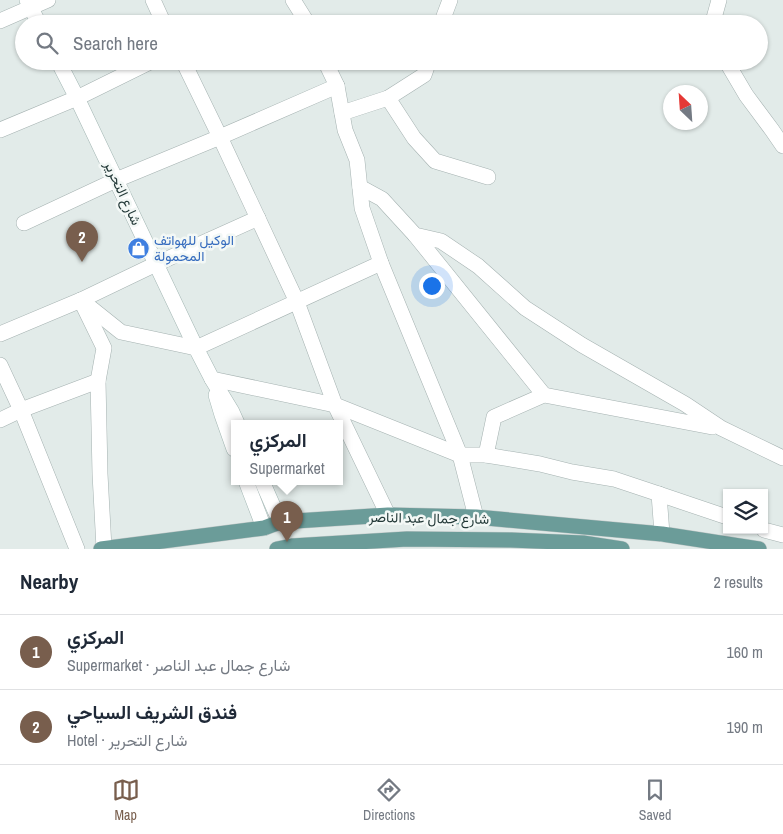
<!DOCTYPE html>
<html lang="en">
<head>
<meta charset="utf-8">
<style>
	:root { --surface:#fff; --page:#f6f6f7; --text:#1f2937; --muted:#747a83; --line:#e0e1e3; --accent:#785e4d }
	body { margin:0; font-family:"Archivo Narrow",Vazirmatn,sans-serif; background:var(--page); color:var(--text) }
	.controls { position:absolute; right:15px; bottom:15px; display:grid; overflow:hidden; border-radius:0px; box-shadow:0 1px 4px #0004 }
	.controls button { width:45px; height:45px; display:grid; place-items:center; padding:0; border:0; border-bottom:1px solid var(--line); background:var(--surface); color:var(--text); font:25px sans-serif }
	.compass { position:absolute; left:663px; top:85px; width:45px; height:45px; border-radius:50%; background:var(--surface); box-shadow:0 1px 4px #0004; rotate:335deg }
	.you { position:absolute; left:431px; top:285px; width:18px; height:18px; margin:-12px; border:4px solid #fff; border-radius:50%; background:#1a73e8; box-shadow:0 0 0 8px #1a73e833 }
	.badge { display:grid; place-items:center; width:32px; height:32px; border-radius:50%; background:var(--accent); color:#fff; font-size:16px; font-weight:700 }
	.pin { position:absolute; translate:-50% -41px; filter:drop-shadow(0 1px 2px #0008) }
	.pin::after { content:''; position:absolute; top:26px; width:18px; height:15px; background:inherit; clip-path:polygon(0 0,100% 0,50% 100%) }
	.popup { position:absolute; left:231px; top:420px; width:112px; height:65px; box-sizing:border-box; display:grid; place-content:center; border-radius:0px; background:var(--surface); filter:drop-shadow(0 1px 4px #0005); font-size:16px; white-space:nowrap; color:var(--muted) }
	.popup b { font-size:19px; color:var(--text) }
	.popup::after { content:''; position:absolute; left:50%; top:100%; margin-left:-10px; border:10px solid transparent; border-top-color:var(--surface) }
	.list { margin:0; padding:0; list-style:none }
	h2 { display:flex; justify-content:space-between; align-items:center; height:65px; margin:0; padding:0 20px; font-size:21px }
	h2 small { font-size:16px; font-weight:400; color:var(--muted) }
	.list li { display:grid; grid-template-columns:32px 1fr auto; gap:15px; align-items:center; box-sizing:border-box; height:75px; padding:0 20px; border-top:1px solid var(--line) }
	.list b { display:block; font-size:19px; white-space:nowrap }
	.list p { margin:0; font-size:16px; white-space:nowrap; color:var(--muted) }
	.list em { font-size:16px; font-style:normal; color:var(--muted) }
	.icon { flex:none; width:28px; height:28px; fill:none; stroke:currentColor; stroke-width:2; stroke-linecap:round; stroke-linejoin:round }
	.map { position:relative; flex:none; width:783px; height:549px; overflow:hidden }
	.search { position:absolute; background:var(--surface); box-shadow:0 1px 4px #0004; left:15px; right:15px; top:15px; height:55px; display:flex; align-items:center; gap:12px; box-sizing:border-box; padding:0 18px; border-radius:28px; color:var(--muted); font-size:19px }
	.sheet { height:215px; background:var(--surface) }
	nav { display:flex; justify-content:space-around; align-items:center; box-sizing:border-box; height:70px; border-top:1px solid var(--line); background:var(--surface); font-size:14px; color:var(--muted) }
	nav a { display:grid; justify-items:center; gap:2px }
	nav .on { color:var(--accent) }
	.map>svg:first-child { display:block }
	.lines { fill:none; stroke-linecap:round; stroke-linejoin:round }
	.minor-casing { stroke:#a5b2b1; stroke-width:16 }
	.secondary-casing { stroke:#a2b6b3; stroke-width:16 }
	.primary-casing { stroke:#c2c8c8; stroke-width:16 }
	.minor { stroke:#fff; stroke-width:15 }
	.secondary { stroke:#fff; stroke-width:15 }
	.primary { stroke:#6b9c99; stroke-width:15 }
	.labels { text-anchor:middle; stroke-width:5; stroke-linejoin:round; paint-order:stroke }
	.street-label { font-size:14px; fill:#243a39; stroke:#f3f8f6 }
	.shop-label { font-size:14px; fill:#366cbe; stroke:#f3f8f6; text-anchor:start }
</style>
</head>
<body>
<div class="map">
<svg width="783" height="549" viewBox="0 0 783 549">
	<rect width="100%" height="100%" fill="#e2ebe9"/>
	<g class="lines">
		<defs>
			<g id="minor">
				<path d="M153,0L164,24"/>
				<path d="M293,0L308,24"/>
				<path d="M0,21L48,0"/>
				<path d="M441,24L450,0"/>
				<path d="M715,24L714,18L719,0"/>
				<path d="M183,61L220,137L297,302L335,405L388,515"/>
				<path d="M325,61L337,86L345,130L357,160L362,208L381,263L460,455L476,517"/>
				<path d="M726,61L746,95L772,130L783,146"/>
				<path d="M388,98L414,138L435,161L488,177"/>
				<path d="M342,113L388,98L424,75L429,61"/>
				<path d="M0,130L77,98L152,61"/>
				<path d="M360,187L382,199L415,235L441,241L478,266L525,308L582,345L685,404L721,428L783,458"/>
				<path d="M24,223L116,180L220,137L337,86"/>
				<path d="M415,235L544,395"/>
				<path d="M81,300L121,332L196,348L381,263"/>
				<path d="M82,303L104,348L98,381L100,474L104,548"/>
				<path d="M0,334L81,300L156,264L258,218"/>
				<path d="M0,365L21,410L77,549"/>
				<path d="M212,379L335,405L460,455H486L540,464L572,472L614,479L659,494L662,534"/>
				<path d="M0,420L21,410L98,381"/>
				<path d="M486,455L494,417L544,395L712,427"/>
				<path d="M659,494L727,517"/>
				<path d="M764,530L783,535"/>
			</g>
			<g id="secondary">
				<path d="M27,0L39,24"/>
				<path d="M58,61L77,98L196,348L212,379L232,412L237,423"/>
				<path d="M216,395L222,415L234,449"/>
				<path d="M246,481L264,528"/>
				<path d="M262,481L280,522"/>
			</g>
			<g id="primary">
				<path d="M101,549L264,528L280,522L388,515L476,517L662,534L759,549"/>
				<path d="M277,549L292,546L407,539L511,540L583,543L622,549"/>
			</g>
		</defs>
		<!-- minor casing -->
		<use href="#minor" class="minor-casing"/>
		<!-- secondary casing -->
		<use href="#secondary" class="secondary-casing"/>
		<!-- primary casing -->
		<use href="#primary" class="primary-casing"/>
		<!-- minor -->
		<use href="#minor" class="minor"/>
		<!-- secondary -->
		<use href="#secondary" class="secondary"/>
		<!-- primary -->
		<use href="#primary" class="primary"/>
	</g>
	<!-- icons -->
	<defs>
		<symbol id="shop-disc" viewBox="-11 -11 22 22"><circle r="9.5" fill="#3f7fe0" stroke="#f3f8f6"/><path d="M-5-2.5h2.3a2.7 3.5 0 0 1 5.4 0H5L5.5 6h-11ZM-1.5-2.5h3a1.5 2.3 0 0 0-3 0Z" fill="#fff"/></symbol>
	</defs>
	<g fill-rule="evenodd">
		<use href="#shop-disc" x="126" y="236" width="25" height="25"/>
	</g>
	<g class="labels">
		<!-- street labels -->
		<g class="street-label">
			<text transform="translate(123 193) rotate(65)" y="5">شارع التحرير</text>
			<text transform="translate(429 518) rotate(1)" y="5">شارع جمال عبد الناصر</text>
		</g>
		<!-- shop labels -->
		<g class="shop-label">
			<text x="154" y="245">الوكيل للهواتف<tspan x="154" dy="16">المحمولة</tspan></text>
		</g>
	</g>
</svg>
<div class="controls">
<button><svg class="icon" aria-label="layers" viewBox="0 0 24 24"><path d="M12 4l9 5-9 5-9-5zM3 14l9 5 9-5"/></svg></button>
</div>
<svg class="compass" viewBox="-18 -18 36 36"><path d="M0-13l5 13h-10z" fill="#e53935"/><path d="M0 13l5-13h-10z" fill="#747a83"/></svg>
<div class="you"></div>
<div class="pin badge" style="left:287px;top:542px">1</div>
<div class="popup"><b>المركزي</b>Supermarket</div>
<div class="pin badge" style="left:82px;top:262px">2</div>
<div class="search"><svg class="icon" aria-label="search" viewBox="0 0 24 24"><circle cx="10" cy="10" r="6"/><path d="M15 15l6 6"/></svg>Search here</div>
</div>
<section class="sheet">
<h2>Nearby<small>2 results</small></h2>
<ul class="list">
<li><span class="badge">1</span><div><b>المركزي</b><p>Supermarket · شارع جمال عبد الناصر</p></div><em>160 m</em></li>
<li><span class="badge">2</span><div><b>فندق الشريف السياحي</b><p>Hotel · شارع التحرير</p></div><em>190 m</em></li>
</ul>
</section>
<nav>
<a class="on"><svg class="icon" aria-label="map" viewBox="0 0 24 24"><path d="M3 6l6-2 6 2 6-2v14l-6 2-6-2-6 2zM9 4v14M15 6v14"/></svg>Map</a>
<a><svg class="icon" aria-label="directions" viewBox="0 0 24 24"><path d="M12 3l9 9-9 9-9-9zM9 14v-3h6M13 9l2 2-2 2"/></svg>Directions</a>
<a><svg class="icon" aria-label="saved" viewBox="0 0 24 24"><path d="M7 4h10v16l-5-4-5 4z"/></svg>Saved</a>
</nav>
</body>
</html>
